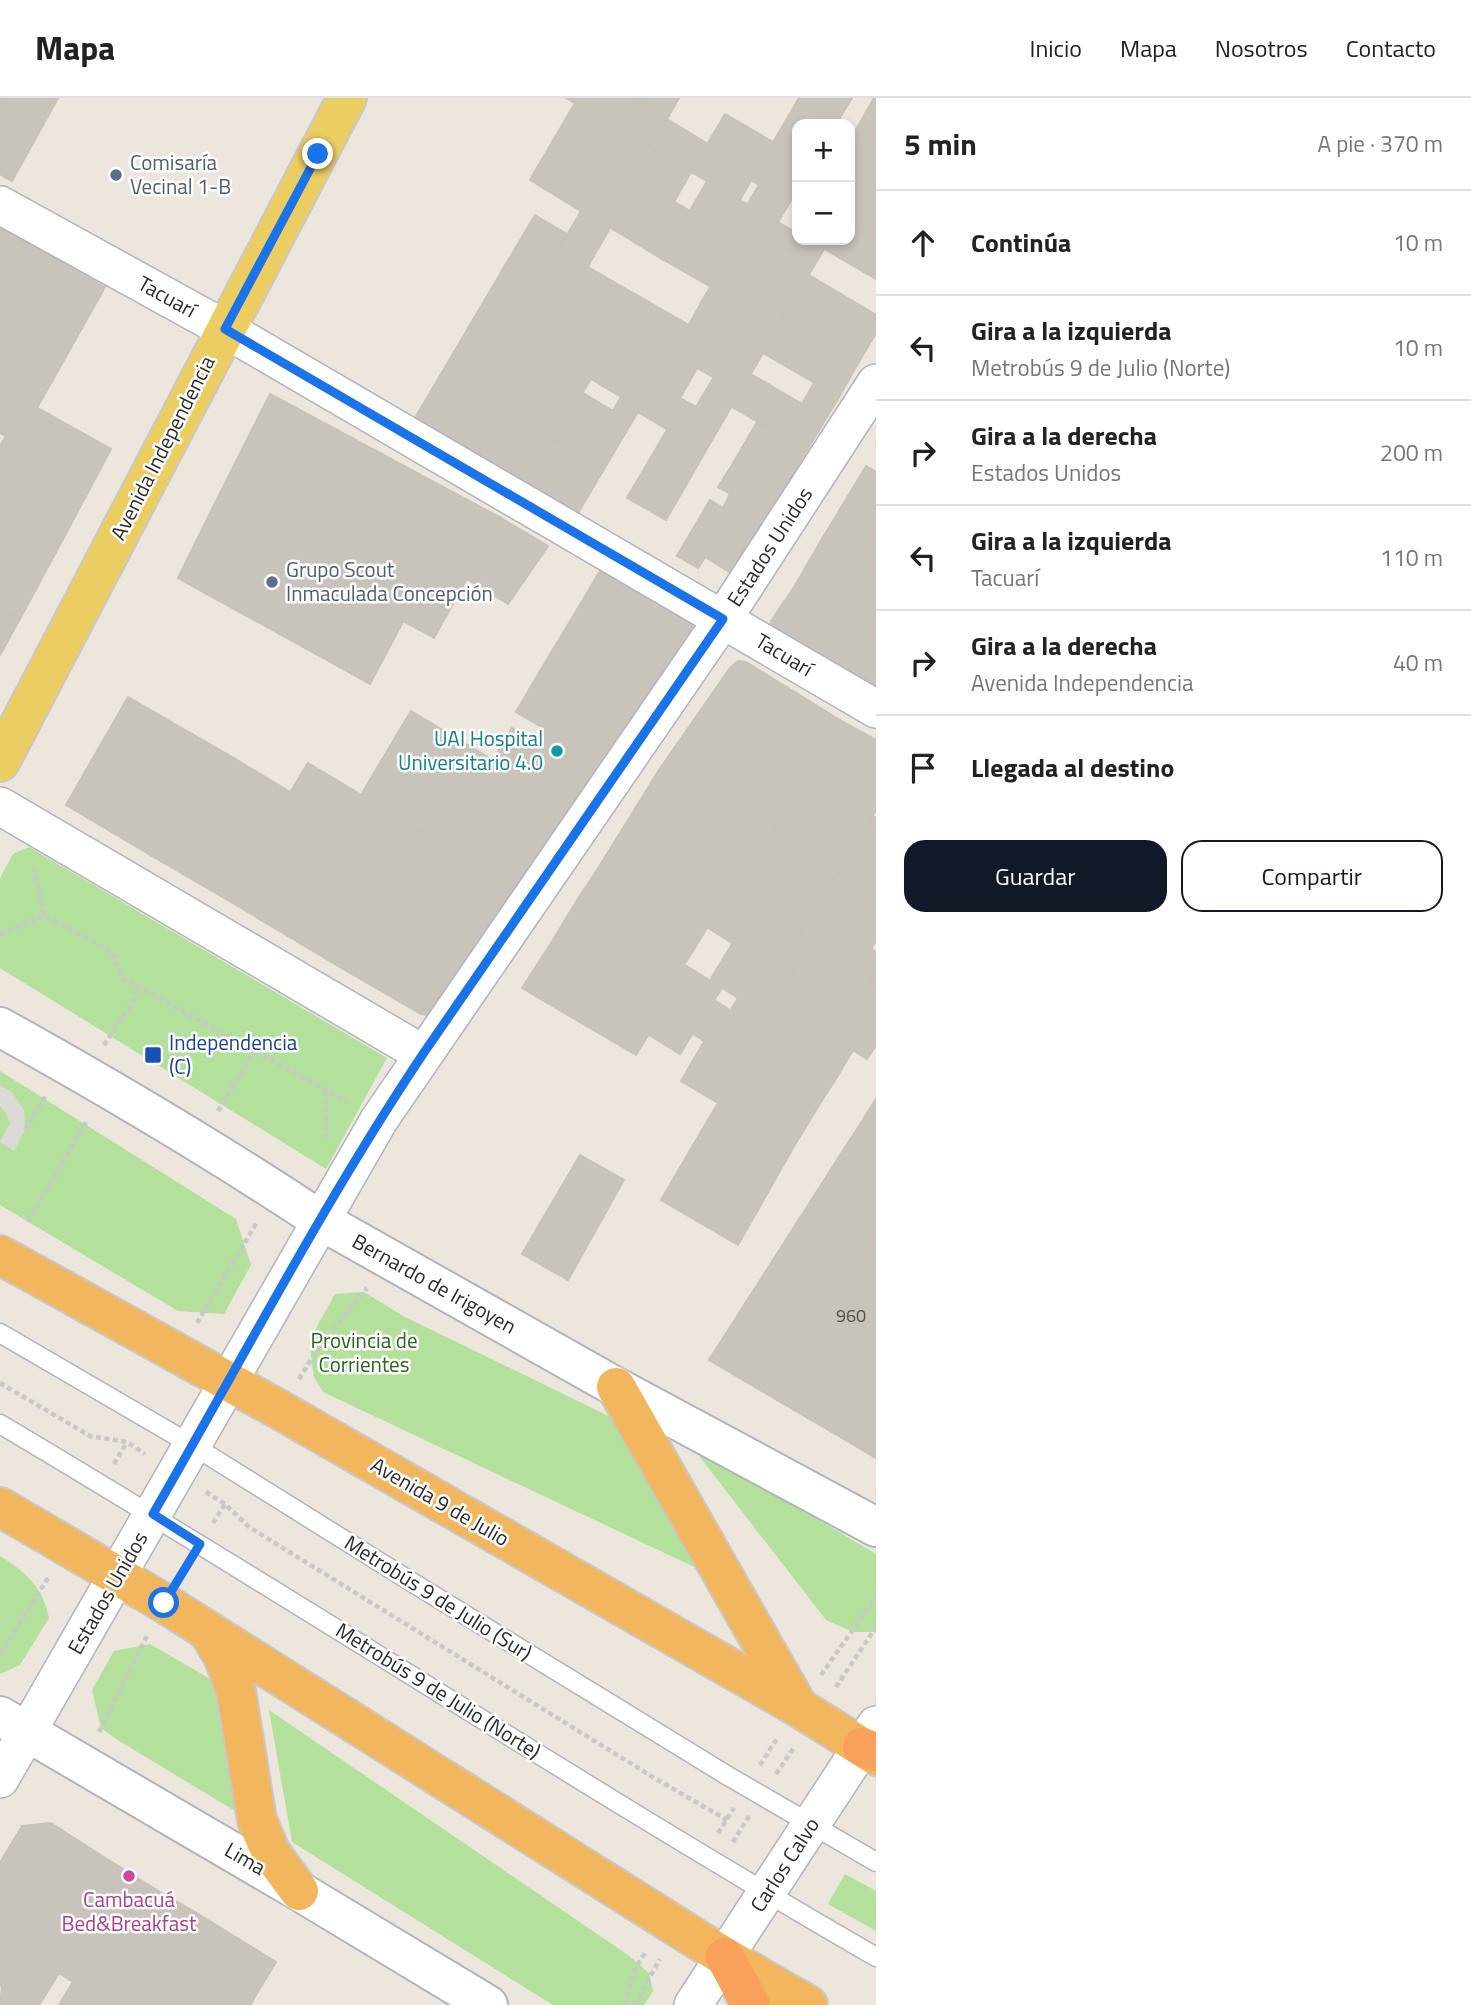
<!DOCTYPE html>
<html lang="es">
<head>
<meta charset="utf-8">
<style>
	:root { --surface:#fff; --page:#f6f6f6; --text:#222; --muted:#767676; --line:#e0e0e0; --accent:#111827 }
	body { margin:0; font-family:"Titillium Web",sans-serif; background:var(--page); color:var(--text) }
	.controls { position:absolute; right:21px; top:21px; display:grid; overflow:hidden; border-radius:14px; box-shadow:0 4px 10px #0003 }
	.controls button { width:63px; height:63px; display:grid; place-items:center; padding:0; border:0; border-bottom:2px solid var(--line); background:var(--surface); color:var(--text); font:35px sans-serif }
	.stop { position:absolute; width:21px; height:21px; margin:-16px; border:5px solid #1a73e8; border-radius:50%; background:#fff }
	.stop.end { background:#1a73e8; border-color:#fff; box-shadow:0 2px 7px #0008 }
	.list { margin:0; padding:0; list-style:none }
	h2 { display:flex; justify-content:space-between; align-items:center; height:91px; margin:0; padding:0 28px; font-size:30px }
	h2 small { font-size:23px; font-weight:400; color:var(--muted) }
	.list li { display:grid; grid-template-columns:46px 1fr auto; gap:21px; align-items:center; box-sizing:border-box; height:105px; padding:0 28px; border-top:2px solid var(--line) }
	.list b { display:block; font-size:26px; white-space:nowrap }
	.list p { margin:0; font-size:23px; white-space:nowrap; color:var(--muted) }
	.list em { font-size:23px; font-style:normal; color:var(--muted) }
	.actions { display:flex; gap:14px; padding:21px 28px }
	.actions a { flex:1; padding:16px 0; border:2px solid var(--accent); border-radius:21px; text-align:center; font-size:24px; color:var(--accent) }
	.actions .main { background:var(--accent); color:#fff }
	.icon { flex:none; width:38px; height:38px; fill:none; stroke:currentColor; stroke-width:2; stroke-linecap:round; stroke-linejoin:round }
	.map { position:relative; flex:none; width:876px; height:1907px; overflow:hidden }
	header { display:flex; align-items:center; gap:42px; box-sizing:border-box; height:98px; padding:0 35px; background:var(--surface); border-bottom:2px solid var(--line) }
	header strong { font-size:33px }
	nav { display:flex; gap:38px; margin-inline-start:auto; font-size:24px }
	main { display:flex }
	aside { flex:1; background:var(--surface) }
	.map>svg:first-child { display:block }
	.green { fill:#b3e19c }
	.plaza { fill:#ddd9d4 }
	.building { fill:#c8c4bc; stroke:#c8c2b7; stroke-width:2; fill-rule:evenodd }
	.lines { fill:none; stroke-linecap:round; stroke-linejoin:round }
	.service-casing { stroke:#b1b4be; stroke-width:21 }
	.minor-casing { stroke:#b1b4be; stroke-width:40 }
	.tertiary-casing { stroke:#b1b4be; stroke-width:42 }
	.primary-casing { stroke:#c8c8c8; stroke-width:42 }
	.trunk-casing { stroke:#c8c8c8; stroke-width:42 }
	.motorway-casing { stroke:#c8c8c8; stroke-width:42 }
	.path { stroke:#c8c8c8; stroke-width:4.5; stroke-dasharray:5 3.5; stroke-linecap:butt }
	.service { stroke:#fff; stroke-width:18 }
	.minor { stroke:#fff; stroke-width:37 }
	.tertiary { stroke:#fff; stroke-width:38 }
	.primary { stroke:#eccd62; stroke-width:38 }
	.trunk { stroke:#f2b65e; stroke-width:38 }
	.motorway { stroke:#f9a05b; stroke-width:38 }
	.route { stroke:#1a73e8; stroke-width:9 }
	.service-dot { fill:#5c6f8a; stroke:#fff; stroke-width:2.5 }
	.culture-dot { fill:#0f9aa8; stroke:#fff; stroke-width:2.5 }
	.transit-dot { fill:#1a4fb4; stroke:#fff; stroke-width:2.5 }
	.hotel-dot { fill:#d1479c; stroke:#fff; stroke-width:2.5 }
	.labels { text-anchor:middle; stroke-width:5; stroke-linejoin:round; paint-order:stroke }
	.number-label { font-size:18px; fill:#52514f }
	.service-label { font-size:21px; fill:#4e5e75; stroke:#fff; text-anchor:start }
	.street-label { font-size:21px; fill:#2b2b2b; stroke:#fff }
	.culture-label { font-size:21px; fill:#0d838f; stroke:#fff; text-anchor:end }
	.transit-label { font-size:21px; fill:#164399; stroke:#fff; text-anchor:start }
	.park-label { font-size:21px; fill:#2c661c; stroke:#fff }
	.hotel-label { font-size:21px; fill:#b23c85; stroke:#fff }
</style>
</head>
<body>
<header>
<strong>Mapa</strong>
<nav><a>Inicio</a><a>Mapa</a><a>Nosotros</a><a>Contacto</a></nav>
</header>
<main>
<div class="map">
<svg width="876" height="1907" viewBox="0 0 876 1907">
	<rect width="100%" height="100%" fill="#ece6dd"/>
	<!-- green -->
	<g class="green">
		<path d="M29,749L387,960L326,1071L0,870V780L13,756Z"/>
		<path d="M0,973L236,1121L251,1167L224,1216L178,1213L0,1107Z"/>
		<path d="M364,1194L405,1219L629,1328L707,1475L323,1294L314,1279L309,1243L335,1196Z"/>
		<path d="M689,1345L876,1456V1534H853L826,1522Z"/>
		<path d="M0,1458C26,1474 43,1490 49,1520L20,1567L0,1576Z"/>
		<path d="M150,1546L224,1589L235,1713L116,1641L101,1630L92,1592L114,1553Z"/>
		<path d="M269,1612L628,1857L649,1875L653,1893L644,1907H553L292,1744Z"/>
		<path d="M845,1776L876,1793V1833L828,1806Z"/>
	</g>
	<!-- plaza -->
	<path class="plaza" d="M0,987L12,994L24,1012L25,1032L14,1053L0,1044L10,1025L6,1015L0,1008Z"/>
	<!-- building -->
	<g class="building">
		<path d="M0,0H58L12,83L0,76Z"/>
		<path d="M566,0H631L667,21L650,49Z"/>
		<path d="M631,0H679L667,21Z"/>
		<path d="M799,0H852L836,26H797V79L764,60Z"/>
		<path d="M874,0H876V41L857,30Z"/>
		<path d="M575,5L626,35L581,113L530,82Z"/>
		<path d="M725,16L773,44L740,102L691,74Z"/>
		<path d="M667,21L708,46L691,74L650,49Z"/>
		<path d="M857,30L876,41V142L850,126V41Z"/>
		<path d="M626,35L691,74L674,104L609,66Z"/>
		<path d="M764,60L797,79V92L770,138L739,120L759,87L751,82Z"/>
		<path d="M609,66L644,86L616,133L581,113Z"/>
		<path d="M707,83L747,106L708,173L717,178L711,189L662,161Z"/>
		<path d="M644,86L690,113L662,161L616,133Z"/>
		<path d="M581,113L610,130L545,243L515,226Z"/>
		<path d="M535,117L567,136L536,190L503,171Z"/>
		<path d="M739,120L770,138L778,124L797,135V142H809L824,151L785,217L708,173Z"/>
		<path d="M850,126L876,142V181L809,142H850Z"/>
		<path d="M0,130L58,162L0,265Z"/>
		<path d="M58,162L105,189L37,310L0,290V265Z"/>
		<path d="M588,169L689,227L632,324L613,313L621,299L591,281L587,287L536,257Z"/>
		<path d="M503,171L536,190L515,226L545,243L478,357L415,320Z"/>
		<path d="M809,177L876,217V235L860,262L785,217Z"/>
		<path d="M717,178L785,217L770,243L702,203Z"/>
		<path d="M702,203L770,243L756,267L689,227Z"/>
		<path d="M785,217L860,262L839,299L763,255Z"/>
		<path d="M689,227L756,267L740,294L697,270L680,300L655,285Z"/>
		<path d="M536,257L587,287L529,386L478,357Z"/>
		<path d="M751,276L802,306L814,285L839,299L807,352L732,309Z"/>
		<path d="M714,279L740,294L705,354L638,314L655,285L696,309Z"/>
		<path d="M0,290L54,319L0,419V348L6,338L0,335Z"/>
		<path d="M583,295L632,324L604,371L555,342Z"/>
		<path d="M270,296L501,420L434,540L209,417Z"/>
		<path d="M54,319L111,351L85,400L27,368Z"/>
		<path d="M757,324L807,352L781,396L732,367Z"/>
		<path d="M667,332L705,354L666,422L627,400Z"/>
		<path d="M555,342L604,371L578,415L529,386Z"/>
		<path d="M732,367L781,396L733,476L705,459L698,470L677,458L710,402L723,410L730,396L718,389Z"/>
		<path d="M27,368L85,400L55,456L0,426V419Z"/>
		<path d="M866,368L876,374V437L860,464L822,441Z"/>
		<path d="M209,417L404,522L370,586L178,480Z"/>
		<path d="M501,420L548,448L508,506L467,481Z"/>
		<path d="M0,426L55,456L20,521L0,510Z"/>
		<path d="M876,437V473L860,464Z"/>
		<path d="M822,441L876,473V535L796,486Z"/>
		<path d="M604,466L691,517L693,526L687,545L590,490Z"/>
		<path d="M796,486L876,535V600L770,533L771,523Z"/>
		<path d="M590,490L687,545L632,629L537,578Z"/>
		<path d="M0,510L20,521L0,557Z"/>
		<path d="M738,563L746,564L840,622L769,740L659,672L730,570Z"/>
		<path d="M537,578L632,629L569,721L487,672L512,630L537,645L545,631L516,614Z"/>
		<path d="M128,599L227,656L164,765L66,707ZM134,687L165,705L156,721L125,703Z"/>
		<path d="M411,613L493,662L443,746L361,697Z"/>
		<path d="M840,622L876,642V712L834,781L769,740Z"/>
		<path d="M227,656L290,694L226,801L164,765Z"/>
		<path d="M308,665L420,732L387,788L274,721Z"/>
		<path d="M487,672L569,721L550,751L469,702Z"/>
		<path d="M659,672L786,751L753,806L625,727Z"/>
		<path d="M134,687L165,705L156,721L125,703Z"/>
		<path d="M469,702L550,751L523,794L443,746Z"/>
		<path d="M873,718L876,720V807L834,781Z"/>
		<path d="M274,721L387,788L338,868L226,801Z"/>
		<path d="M625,727L785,826L761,863L602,764Z"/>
		<path d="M420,732L443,746L393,828L371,813Z"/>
		<path d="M443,746L523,794L473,876L393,828Z"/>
		<path d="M786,751L819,771L785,826L753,806Z"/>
		<path d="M602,764L707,830L684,867L578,801Z"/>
		<path d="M819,771L834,781L800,836L785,826Z"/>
		<path d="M834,781L876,807V842L871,851L813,815Z"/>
		<path d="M578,801L722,890L699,925L556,837Z"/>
		<path d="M371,813L473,876L435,918L421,916L338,868Z"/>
		<path d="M813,815L876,854V883L800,836Z"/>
		<path d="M785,826L813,844L759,930L731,912L738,900L710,882L732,846L761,863Z"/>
		<path d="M556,837L699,925L680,956L537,867Z"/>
		<path d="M813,844L872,881L852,913L793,876Z"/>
		<path d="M537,867L649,936L636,957L522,890Z"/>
		<path d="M793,876L852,913L834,940L775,904Z"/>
		<path d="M872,881L876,883V947L867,961L834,940Z"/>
		<path d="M714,902L837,979L816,1012L693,936Z"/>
		<path d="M775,904L853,952L837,979L759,930Z"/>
		<path d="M704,944L816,1012L793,1050L681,983Z"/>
		<path d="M876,1001V1134L777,1302L709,1262Z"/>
		<path d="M718,1005L793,1050L738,1147L661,1102Z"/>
		<path d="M580,1057L624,1082L568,1182L522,1156Z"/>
		<path d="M876,1134V1333L864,1353L777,1302Z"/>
		<path d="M876,1333V1360L864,1353Z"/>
		<path d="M51,1725L99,1756L45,1846L0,1819V1765L22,1728Z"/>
		<path d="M99,1756L155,1791L84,1907H59L73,1884L59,1875L39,1907H32L14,1896Z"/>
		<path d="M155,1791L195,1814L138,1907H133L98,1885Z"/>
		<path d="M195,1814L237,1840L212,1880L170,1855Z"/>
		<path d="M0,1819L45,1846L14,1896L0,1887Z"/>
		<path d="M237,1840L276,1864L253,1902L251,1907H196Z"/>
		<path d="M170,1855L212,1880L196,1907H138Z"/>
		<path d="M98,1885L133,1907H84Z"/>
		<path d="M2,1889L14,1896L32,1907H0Z"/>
	</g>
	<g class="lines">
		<defs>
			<g id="service">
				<path d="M0,1235L192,1347L410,1483L728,1678L876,1764"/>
				<path d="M0,1326C294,1500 580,1688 876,1859"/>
			</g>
			<g id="minor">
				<path d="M0,107L225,231L876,611"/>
				<path d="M0,708L423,956"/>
				<path d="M0,1681L379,1022L723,521L876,285"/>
				<path d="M693,1907L876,1627"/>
			</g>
			<g id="tertiary">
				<path d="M0,929C108,989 216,1053 320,1122L616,1289L876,1429"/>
				<path d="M0,1618L299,1793L488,1907"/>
			</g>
			<path id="primary" d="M0,664L347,0"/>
			<g id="trunk">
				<path d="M0,1157L280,1312L798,1609L876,1658"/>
				<path d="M616,1289L797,1607"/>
				<path d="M0,1409L164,1505L725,1859L808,1907"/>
				<path d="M208,1533L224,1560L236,1593L257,1722L271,1755L299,1793"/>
			</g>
			<g id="motorway">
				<path d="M862,1649L876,1654"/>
				<path d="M725,1859L751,1907"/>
			</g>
		</defs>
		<!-- service casing -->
		<use href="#service" class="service-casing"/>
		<!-- minor casing -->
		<use href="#minor" class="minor-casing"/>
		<!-- tertiary casing -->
		<use href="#tertiary" class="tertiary-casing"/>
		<!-- primary casing -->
		<use href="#primary" class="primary-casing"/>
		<!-- trunk casing -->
		<use href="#trunk" class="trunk-casing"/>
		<!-- motorway casing -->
		<use href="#motorway" class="motorway-casing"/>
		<!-- path -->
		<g class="path">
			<path d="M34,770L44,817"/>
			<path d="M0,837L44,817L112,854L122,880L348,1004"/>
			<path d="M104,947L132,905L137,889"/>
			<path d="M218,1013L254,954"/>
			<path d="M25,1032L46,997"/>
			<path d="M326,1040V993"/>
			<path d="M28,1124L88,1021"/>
			<path d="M197,1225L257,1124"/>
			<path d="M299,1281L315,1255L367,1190"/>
			<path d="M0,1285L90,1338L127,1344L145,1356"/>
			<path d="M114,1366L127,1344"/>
			<path d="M206,1394L225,1406L249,1429L656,1681L727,1722"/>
			<path d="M213,1425L225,1406"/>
			<path d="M0,1556L48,1480"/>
			<path d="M821,1577L876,1499"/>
			<path d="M836,1589L876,1529"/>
			<path d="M99,1634L147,1538"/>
			<path d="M760,1667L778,1639"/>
			<path d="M776,1676L795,1648"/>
			<path d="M718,1735L734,1710"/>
			<path d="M733,1744L749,1718"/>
			<path d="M624,1907L635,1871L646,1853"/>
			<path d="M634,1907L660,1861"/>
		</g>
		<!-- service -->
		<use href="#service" class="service"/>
		<!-- minor -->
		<use href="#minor" class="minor"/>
		<!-- tertiary -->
		<use href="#tertiary" class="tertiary"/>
		<!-- primary -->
		<use href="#primary" class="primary"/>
		<!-- trunk -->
		<use href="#trunk" class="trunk"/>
		<!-- motorway -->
		<use href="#motorway" class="motorway"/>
	</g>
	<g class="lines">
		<!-- route -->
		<path class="route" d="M164,1505L200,1446L153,1416C242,1262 324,1104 423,956L723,521L225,231L318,56"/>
	</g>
	<!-- markers -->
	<g class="service-dot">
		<circle cx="116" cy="77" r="7"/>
		<circle cx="272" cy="484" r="7"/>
	</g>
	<circle class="culture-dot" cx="557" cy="653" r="7"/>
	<rect class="transit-dot" x="144" y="948" width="18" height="18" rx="3.5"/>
	<circle class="hotel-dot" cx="129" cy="1778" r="7"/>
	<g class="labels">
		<!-- number labels -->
		<g class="number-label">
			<text x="851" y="1224">960</text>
		</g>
		<!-- service labels -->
		<g class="service-label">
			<text x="130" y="72">Comisaría<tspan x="130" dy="24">Vecinal 1-B</tspan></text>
			<text x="286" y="479">Grupo Scout<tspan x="286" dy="24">Inmaculada Concepción</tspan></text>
		</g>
		<!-- street labels -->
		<g class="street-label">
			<text transform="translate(167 199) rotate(29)" y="7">Tacuarí</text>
			<text transform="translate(163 350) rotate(-63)" y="7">Avenida Independencia</text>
			<text transform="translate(770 449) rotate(-57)" y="7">Estados Unidos</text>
			<text transform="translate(784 557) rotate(31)" y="7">Tacuarí</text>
			<text transform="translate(434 1186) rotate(29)" y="7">Bernardo de Irigoyen</text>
			<text transform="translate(440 1404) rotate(30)" y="7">Avenida 9 de Julio</text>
			<text transform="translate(108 1495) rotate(-60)" y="7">Estados Unidos</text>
			<text transform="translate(438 1500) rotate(32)" y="7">Metrobús 9 de Julio (Sur)</text>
			<text transform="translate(438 1593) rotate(32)" y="7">Metrobús 9 de Julio (Norte)</text>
			<text transform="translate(245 1761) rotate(30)" y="7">Lima</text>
			<text transform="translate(785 1767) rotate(-57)" y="7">Carlos Calvo</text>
		</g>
		<!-- culture labels -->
		<g class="culture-label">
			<text x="543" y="648">UAI Hospital<tspan x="543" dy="24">Universitario 4.0</tspan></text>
		</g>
		<!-- transit labels -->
		<g class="transit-label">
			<text x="169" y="952">Independencia<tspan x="169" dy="24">(C)</tspan></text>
		</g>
		<!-- park labels -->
		<g class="park-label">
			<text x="364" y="1250">Provincia de<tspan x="364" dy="24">Corrientes</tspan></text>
		</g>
		<!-- hotel labels -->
		<g class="hotel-label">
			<text x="129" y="1809">Cambacuá<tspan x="129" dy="24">Bed&amp;Breakfast</tspan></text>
		</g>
	</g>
</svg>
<div class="controls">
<button>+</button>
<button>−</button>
</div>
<div class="stop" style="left:164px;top:1505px"></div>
<div class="stop end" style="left:318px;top:56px"></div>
</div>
<aside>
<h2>5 min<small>A pie · 370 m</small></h2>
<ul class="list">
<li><svg class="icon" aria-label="ahead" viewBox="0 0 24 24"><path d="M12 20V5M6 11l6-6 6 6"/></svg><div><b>Continúa</b></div><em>10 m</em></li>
<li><svg class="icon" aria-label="left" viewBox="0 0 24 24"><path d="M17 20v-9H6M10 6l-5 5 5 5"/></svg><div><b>Gira a la izquierda</b><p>Metrobús 9 de Julio (Norte)</p></div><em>10 m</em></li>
<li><svg class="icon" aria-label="right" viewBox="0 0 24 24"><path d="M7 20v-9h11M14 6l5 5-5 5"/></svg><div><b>Gira a la derecha</b><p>Estados Unidos</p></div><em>200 m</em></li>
<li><svg class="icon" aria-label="left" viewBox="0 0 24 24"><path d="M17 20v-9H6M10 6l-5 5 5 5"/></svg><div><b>Gira a la izquierda</b><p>Tacuarí</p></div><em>110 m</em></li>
<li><svg class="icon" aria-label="right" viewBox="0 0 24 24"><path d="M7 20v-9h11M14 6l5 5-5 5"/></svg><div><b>Gira a la derecha</b><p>Avenida Independencia</p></div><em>40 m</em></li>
<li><svg class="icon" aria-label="arrive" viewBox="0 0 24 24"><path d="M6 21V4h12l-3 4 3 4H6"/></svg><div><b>Llegada al destino</b></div></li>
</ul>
<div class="actions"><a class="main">Guardar</a><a>Compartir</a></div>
</aside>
</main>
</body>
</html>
